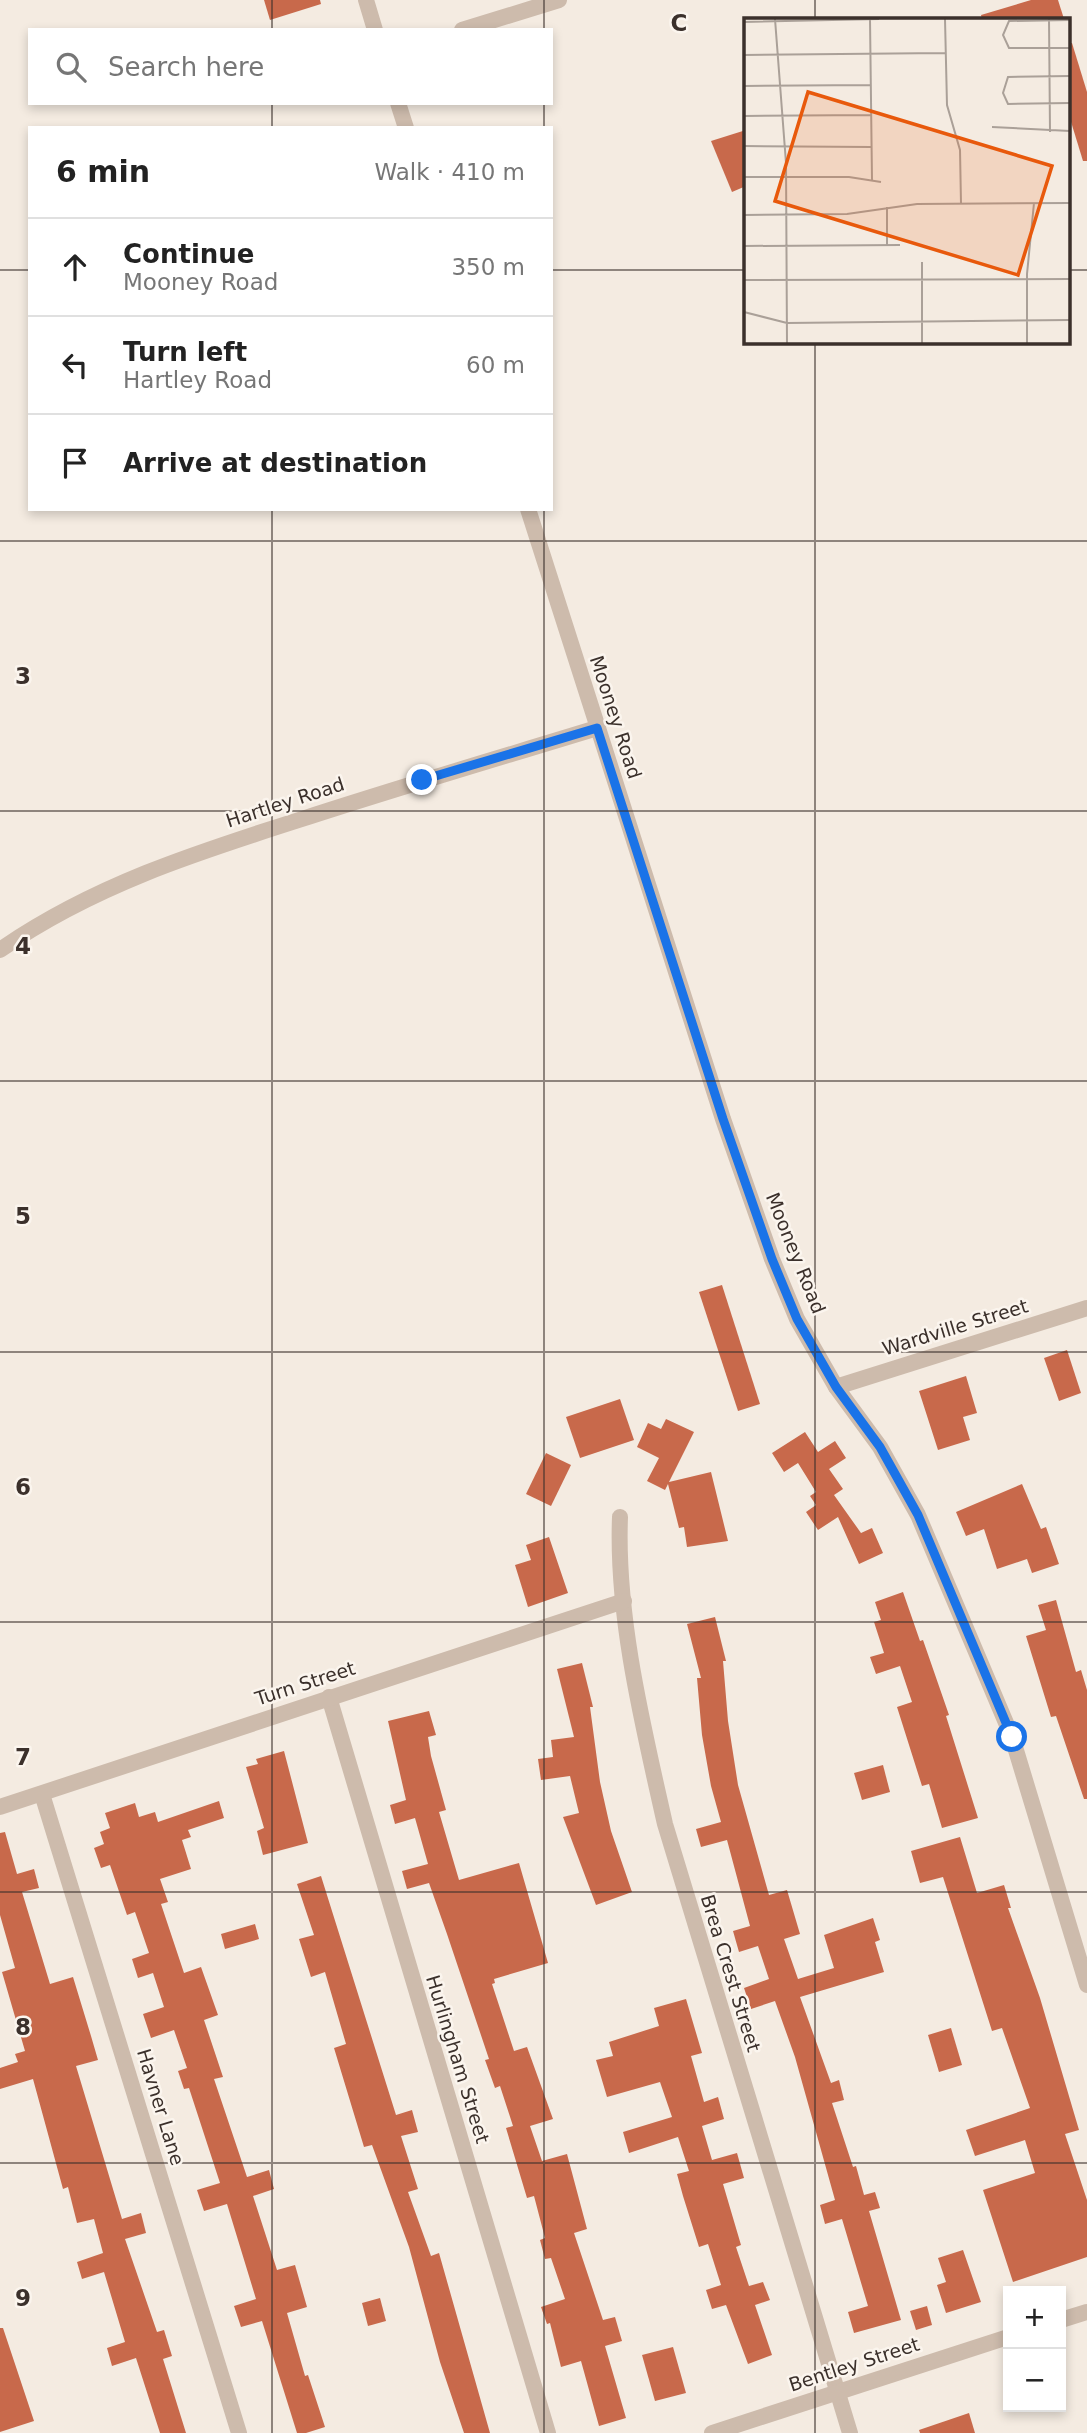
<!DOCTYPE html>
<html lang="en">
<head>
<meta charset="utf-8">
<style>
	:root { --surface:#fff; --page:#f6f6f6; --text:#222; --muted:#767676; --line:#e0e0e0 }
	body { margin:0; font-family:"DejaVu Sans",sans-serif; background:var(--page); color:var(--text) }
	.controls { position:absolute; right:21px; bottom:21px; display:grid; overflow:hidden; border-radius:0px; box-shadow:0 4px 10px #0003 }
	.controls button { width:63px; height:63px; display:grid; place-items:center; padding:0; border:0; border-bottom:2px solid var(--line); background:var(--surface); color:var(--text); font:35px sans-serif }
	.stop { position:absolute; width:21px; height:21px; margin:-16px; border:5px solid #1a73e8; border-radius:50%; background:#fff }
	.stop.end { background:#1a73e8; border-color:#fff; box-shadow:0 2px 7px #0008 }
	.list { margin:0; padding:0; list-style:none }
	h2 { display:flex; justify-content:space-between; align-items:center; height:91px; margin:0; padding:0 28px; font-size:30px }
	h2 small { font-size:23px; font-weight:400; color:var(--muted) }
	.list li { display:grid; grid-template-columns:46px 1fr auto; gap:21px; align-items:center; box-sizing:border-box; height:98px; padding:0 28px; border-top:2px solid var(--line) }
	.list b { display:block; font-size:26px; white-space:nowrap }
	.list p { margin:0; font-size:23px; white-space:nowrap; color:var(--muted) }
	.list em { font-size:23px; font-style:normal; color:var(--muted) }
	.icon { flex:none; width:38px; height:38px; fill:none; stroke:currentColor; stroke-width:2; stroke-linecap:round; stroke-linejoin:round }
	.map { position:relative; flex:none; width:1087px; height:2433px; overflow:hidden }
	.search { position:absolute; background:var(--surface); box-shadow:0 4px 10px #0003; left:28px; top:28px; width:525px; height:77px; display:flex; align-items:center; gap:18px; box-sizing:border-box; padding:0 24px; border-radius:0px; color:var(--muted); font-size:26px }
	.panel { position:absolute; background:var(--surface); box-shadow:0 4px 10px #0003; left:28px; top:126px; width:525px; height:385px; border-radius:0px }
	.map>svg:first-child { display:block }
	.building { fill:#c8694b }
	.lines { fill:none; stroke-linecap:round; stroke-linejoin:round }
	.street { stroke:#cdbbac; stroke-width:16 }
	.route { stroke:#1a73e8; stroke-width:9 }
	.grid { fill:none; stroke:#3b302b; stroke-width:2; stroke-opacity:0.55 }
	.labels { text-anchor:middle; stroke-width:5; stroke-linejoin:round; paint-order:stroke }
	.street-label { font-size:19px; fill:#3b302b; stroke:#fbf5ee }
	.inset-road { fill:none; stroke:#aaa098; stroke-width:2 }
	.view { fill:#e8590c; fill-opacity:0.15; stroke:#e8590c; stroke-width:3.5 }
	.inset-edge { fill:none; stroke:#3b302b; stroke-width:3.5 }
	.grid-label { font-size:23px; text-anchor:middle; font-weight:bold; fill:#3b302b; stroke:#fbf5ee; stroke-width:5; stroke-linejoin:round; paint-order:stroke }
</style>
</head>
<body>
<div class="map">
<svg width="1087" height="2433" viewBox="0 0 1087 2433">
	<rect width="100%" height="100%" fill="#f4ebe1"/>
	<!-- building -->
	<g class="building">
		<path d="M264,0H320L321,4L270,20Z"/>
		<path d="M1031,0H1058L1064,19H982L981,15Z"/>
		<path d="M1068,43H1072L1087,92V161H1083L1068,112Z"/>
		<path d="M746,130V186L732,192L711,141Z"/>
		<path d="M722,1285L760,1404L738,1411L699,1292Z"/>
		<path d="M1067,1350L1081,1393L1059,1401L1044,1358Z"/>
		<path d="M966,1376L977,1413L963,1417L970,1440L938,1450L919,1391Z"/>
		<path d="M620,1399L634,1440L580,1458L566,1417Z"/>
		<path d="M666,1419L694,1432L669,1482L711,1472L728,1541L687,1547L684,1527L679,1528L668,1484L665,1490L647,1481L659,1458L637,1447L648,1423L661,1429Z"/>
		<path d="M805,1432L818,1452L835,1441L846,1458L829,1469L843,1489L834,1495L861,1533L872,1528L883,1553L859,1564L838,1517L818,1530L806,1512L816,1505L810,1496L816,1492L798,1463L784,1472L772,1453Z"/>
		<path d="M546,1453L571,1465L551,1506L526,1494Z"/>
		<path d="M1022,1484L1041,1529L1046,1527L1059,1564L1032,1573L1027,1559L997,1569L984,1529L966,1536L956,1512Z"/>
		<path d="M549,1537L568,1593L528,1607L515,1565L531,1560L526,1545Z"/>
		<path d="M903,1592L920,1641L923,1640L949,1715L946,1716L978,1818L942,1828L929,1784L922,1786L897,1707L912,1702L900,1666L876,1674L870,1657L884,1653L874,1622L881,1620L875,1602Z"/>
		<path d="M1056,1600L1076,1672L1081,1670L1087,1690V1799H1084L1056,1716L1051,1717L1026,1636L1046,1630L1038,1605Z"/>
		<path d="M715,1617L726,1661H723L728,1721L738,1785L769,1895L787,1890L800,1934L784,1939L798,1979L834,1968L824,1935L873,1918L880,1940L875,1942L884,1972L800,1997L831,2083L839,2080L844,2100L832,2103L853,2167L856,2166L864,2195L875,2192L880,2208L869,2211L901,2320L854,2333L848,2312L868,2306L842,2219L825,2224L820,2205L835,2200L795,2057L775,2001L751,2009L744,1988L769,1979L758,1946L739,1952L733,1931L750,1926L727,1840L701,1847L696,1829L721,1822L711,1786L702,1735L697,1678H701L687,1624Z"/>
		<path d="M582,1663L593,1707H590L600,1782L611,1831L632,1892L596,1905L563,1817L579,1813L570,1776L541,1780L538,1759L553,1757L551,1740L574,1737L557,1669Z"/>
		<path d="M429,1711L436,1735L428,1737L431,1756L446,1810L439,1812L459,1880L519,1863L548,1963L494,1979L495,1983L492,1984L514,2051L527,2047L553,2119L530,2126L542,2161L567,2154L587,2229L574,2233L603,2320L615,2317L622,2341L605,2346L626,2418L599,2426L581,2361L561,2367L550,2323L547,2324L541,2307L565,2299L551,2258L545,2259L540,2240L545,2238L534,2196L527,2198L506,2128L513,2126L500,2086L495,2088L485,2060L489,2059L447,1934L429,1883L407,1889L402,1871L428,1864L415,1818L395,1824L390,1805L406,1800L388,1721Z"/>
		<path d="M284,1751L308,1843L263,1855L257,1831L264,1828L246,1767L258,1764L256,1759Z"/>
		<path d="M883,1765L890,1792L862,1800L854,1773Z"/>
		<path d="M219,1801L224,1818L188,1830L191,1837L182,1840L191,1869L160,1879L168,1902L161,1904L184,1973L201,1967L218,2015L204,2020L223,2077L214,2079L247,2177L269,2170L274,2189L253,2196L277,2270L295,2265L307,2307L287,2313L305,2376L308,2375L325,2427L306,2433H297L262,2321L241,2327L234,2306L256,2299L227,2204L204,2211L197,2190L220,2183L189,2088L184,2089L178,2071L187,2068L174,2030L151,2038L143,2014L164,2007L153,1973L138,1978L132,1959L149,1953L135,1912L127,1915L110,1865L101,1868L94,1848L104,1844L100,1832L110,1828L105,1813L135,1803L139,1817L155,1812L158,1822Z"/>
		<path d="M5,1832L17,1874L34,1869L39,1888L22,1892L50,1984L73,1977L91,2036L98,2060L76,2066L122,2219L141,2213L146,2233L125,2239L157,2332L164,2330L172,2356L163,2359L186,2433H160L136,2358L112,2366L107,2348L125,2342L104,2272L82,2279L77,2262L103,2253L94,2219L77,2223L68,2187L63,2189L33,2079L0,2089V2068L18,2062L15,2054L25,2051L2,1972L15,1968L0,1915V1833Z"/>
		<path d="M960,1837L977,1893L1004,1885L1011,1908H1008L1040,1998L1079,2130L1065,2134L1087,2200V2257L1013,2282L983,2190L1035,2173L1025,2140L975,2156L966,2130L1030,2108L1002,2028L992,2031L943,1877L920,1883L911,1851Z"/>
		<path d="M321,1876L396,2115L412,2110L418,2132L401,2136L418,2189L408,2192L431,2256L439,2253L490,2433H464L440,2362L409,2247L372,2145L364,2147L334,2048L346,2044L325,1972L311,1977L299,1939L314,1935L297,1884Z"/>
		<path d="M255,1924L259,1939L225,1949L221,1934Z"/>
		<path d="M686,1999L702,2053L691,2056L704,2102L718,2097L724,2119L702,2126L712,2160L737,2153L744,2178L723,2184L741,2245L736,2247L749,2286L763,2282L770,2300L755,2305L772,2355L748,2364L726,2305L712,2309L706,2290L721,2285L708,2244L699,2247L683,2196L677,2174L689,2171L678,2137L629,2153L623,2132L672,2117L660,2082L607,2097L596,2060L613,2056L609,2042L659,2026L654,2008Z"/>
		<path d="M951,2028L962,2065L939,2072L928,2035Z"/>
		<path d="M963,2250L981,2302L946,2313L937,2285L946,2282L938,2258Z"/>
		<path d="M380,2298L386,2321L368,2326L362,2303Z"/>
		<path d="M927,2306L932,2325L916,2330L910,2311Z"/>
		<path d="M0,2328H3L34,2421L0,2432Z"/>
		<path d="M673,2347L686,2393L655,2401L642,2355Z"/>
		<path d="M969,2413L975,2433H920L919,2430Z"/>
	</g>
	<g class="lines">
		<!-- street -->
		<g class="street">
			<path d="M366,0L375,30"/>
			<path d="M462,30L559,0"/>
			<path d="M398,103L406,128"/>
			<path d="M528,509L723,1119L772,1259L797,1319L836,1387L880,1447L918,1515L1012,1737L1087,1985"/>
			<path d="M0,950C92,886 195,853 302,819C400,787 499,758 597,728"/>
			<path d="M836,1387L1087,1308"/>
			<path d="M620,1517C616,1617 643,1726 665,1824L850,2433"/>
			<path d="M329,1697L548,2433"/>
			<path d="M42,1794L239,2433"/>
			<path d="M0,1807L624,1601"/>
			<path d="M1061,2320L1087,2312"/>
			<path d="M712,2433L1008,2337"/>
		</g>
	</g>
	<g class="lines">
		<!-- route -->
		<path class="route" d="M422,780L597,728L723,1119L772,1259L797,1319L836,1387L880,1447L918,1515L1012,1737"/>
	</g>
	<!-- grid -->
	<path class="grid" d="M272,0V30M544,0V30M815,0V19M272,103V128M544,103V128M0,270H30M551,270H746M1068,270H1087M815,341V2433M272,509V2433M544,509V2433M0,541H1087M0,811H1087M0,1081H1087M0,1352H1087M0,1622H1087M0,1892H1087M0,2163H1087"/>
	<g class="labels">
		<!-- street labels -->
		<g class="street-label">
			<text transform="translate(616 717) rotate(72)" y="7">Mooney Road</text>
			<text transform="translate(285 802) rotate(-18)" y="7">Hartley Road</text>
			<text transform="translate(796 1253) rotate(68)" y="7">Mooney Road</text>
			<text transform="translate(955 1327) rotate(-17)" y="7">Wardville Street</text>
			<text transform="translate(305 1683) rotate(-18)" y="7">Turn Street</text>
			<text transform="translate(731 1973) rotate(73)" y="7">Brea Crest Street</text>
			<text transform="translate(458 2059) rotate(73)" y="7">Hurlingham Street</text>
			<text transform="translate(161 2107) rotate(73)" y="7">Havner Lane</text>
			<text transform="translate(854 2364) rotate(-18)" y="7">Bentley Street</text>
		</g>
	</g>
	<!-- overview -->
	<g transform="translate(744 18)">
		<rect width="326" height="326" fill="#f4ebe1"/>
		<path class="inset-road" d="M31,1L42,145L43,325M126,1L128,162M201,1L203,87L216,132L217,186M305,1L306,114M326,2L265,3L259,17L265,30H326M0,4L135,1M0,37L201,35M326,58L264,59L259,75L264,86L326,85M0,68L127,67M0,98L127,97M248,109L326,113M0,128L127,129M0,159H105L137,164M0,197L103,196L173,186L326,185M143,227V189M0,228L156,227M178,244V325M0,262L326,261M0,294L43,305L326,302M283,325V256L290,185"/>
		<path class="view" d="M64,74L308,148L274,257L31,183Z"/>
		<rect width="326" height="326" class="inset-edge"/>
	</g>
	<g class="grid-label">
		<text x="679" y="31">C</text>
		<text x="23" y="684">3</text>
		<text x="23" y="954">4</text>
		<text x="23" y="1224">5</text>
		<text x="23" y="1495">6</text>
		<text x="23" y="1765">7</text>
		<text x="23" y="2035">8</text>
		<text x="23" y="2306">9</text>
	</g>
</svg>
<div class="controls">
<button>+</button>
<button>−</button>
</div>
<div class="stop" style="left:1012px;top:1737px"></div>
<div class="stop end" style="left:422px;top:780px"></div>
<div class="search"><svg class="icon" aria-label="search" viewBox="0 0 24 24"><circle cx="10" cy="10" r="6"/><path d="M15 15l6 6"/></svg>Search here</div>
<section class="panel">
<h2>6 min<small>Walk · 410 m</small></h2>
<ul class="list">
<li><svg class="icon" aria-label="ahead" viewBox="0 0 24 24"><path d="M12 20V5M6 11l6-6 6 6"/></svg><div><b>Continue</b><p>Mooney Road</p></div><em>350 m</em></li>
<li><svg class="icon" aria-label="left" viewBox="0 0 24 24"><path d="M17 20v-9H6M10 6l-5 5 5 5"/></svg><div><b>Turn left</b><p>Hartley Road</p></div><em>60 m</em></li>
<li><svg class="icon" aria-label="arrive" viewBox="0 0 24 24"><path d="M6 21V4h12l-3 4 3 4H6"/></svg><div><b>Arrive at destination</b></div></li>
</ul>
</section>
</div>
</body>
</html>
